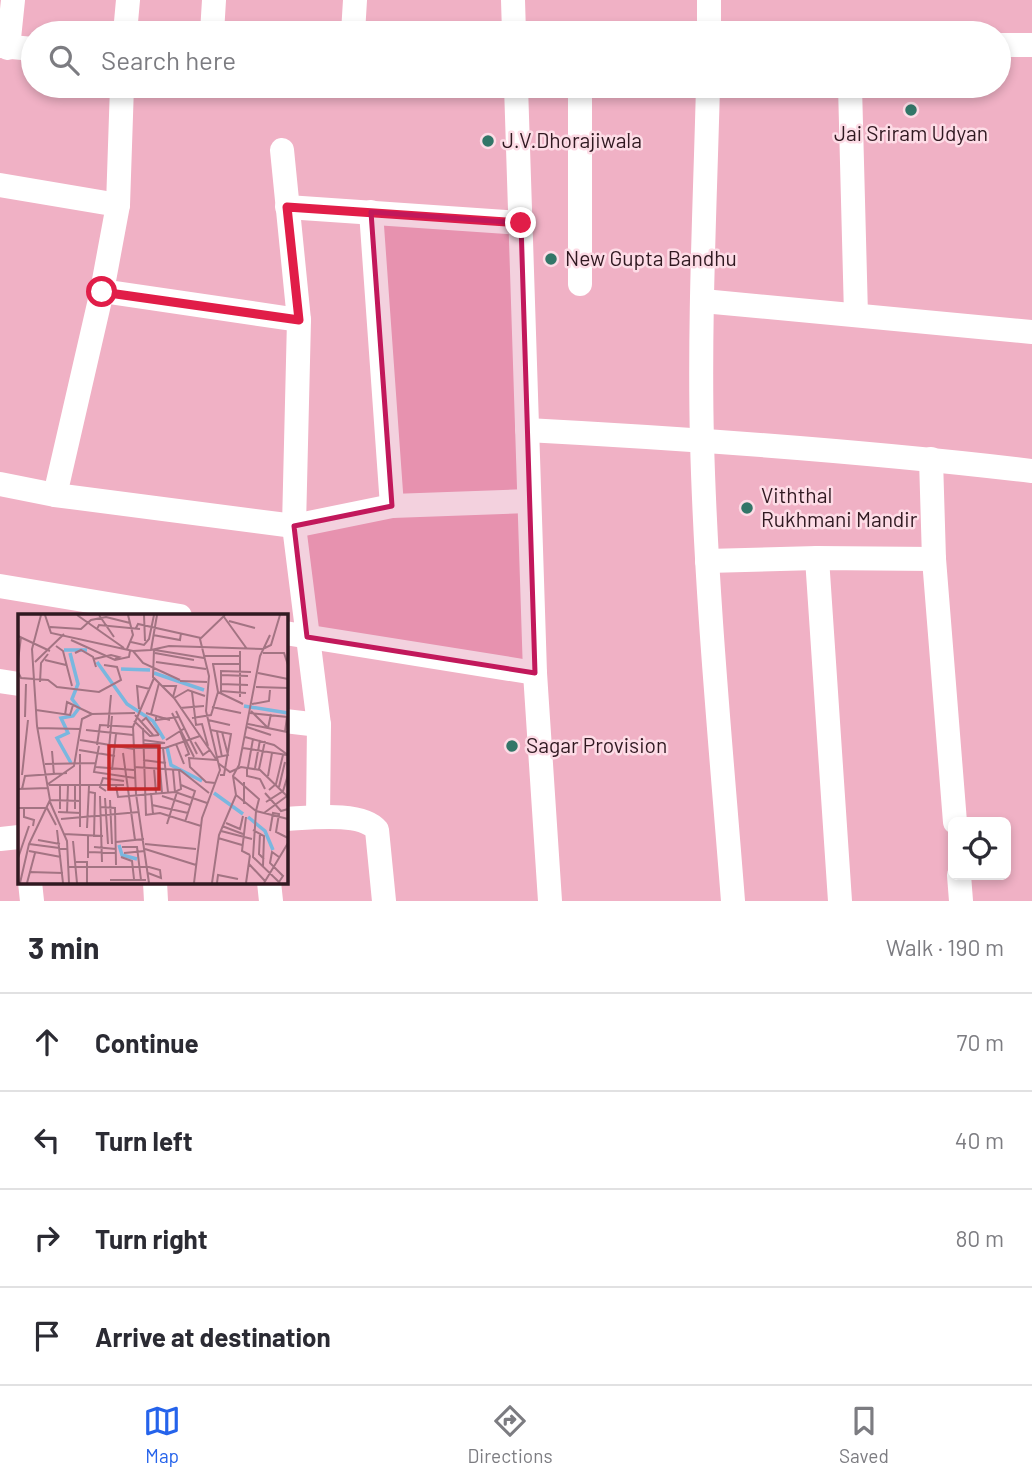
<!DOCTYPE html>
<html lang="en">
<head>
<meta charset="utf-8">
<style>
	:root { --surface:#fff; --page:#f2f2f3; --text:#2b2b33; --muted:#7c7c81; --line:#e1e1e2; --accent:#2563eb }
	body { margin:0; font-family:Barlow,sans-serif; background:var(--page); color:var(--text) }
	.controls { position:absolute; right:21px; bottom:21px; display:grid; overflow:hidden; border-radius:10px; box-shadow:0 4px 10px #0003 }
	.controls button { width:63px; height:63px; display:grid; place-items:center; padding:0; border:0; border-bottom:2px solid var(--line); background:var(--surface); color:var(--text); font:35px sans-serif }
	.stop { position:absolute; width:21px; height:21px; margin:-16px; border:5px solid #e11d48; border-radius:50%; background:#fff }
	.stop.end { background:#e11d48; border-color:#fff; box-shadow:0 2px 7px #0008 }
	.list { margin:0; padding:0; list-style:none }
	h2 { display:flex; justify-content:space-between; align-items:center; height:91px; margin:0; padding:0 28px; font-size:30px }
	h2 small { font-size:23px; font-weight:400; color:var(--muted) }
	.list li { display:grid; grid-template-columns:46px 1fr auto; gap:21px; align-items:center; box-sizing:border-box; height:98px; padding:0 28px; border-top:2px solid var(--line) }
	.list b { display:block; font-size:26px; white-space:nowrap }
	.list em { font-size:23px; font-style:normal; color:var(--muted) }
	.icon { flex:none; width:38px; height:38px; fill:none; stroke:currentColor; stroke-width:2; stroke-linecap:round; stroke-linejoin:round }
	.map { position:relative; flex:none; width:1032px; height:901px; overflow:hidden }
	.search { position:absolute; background:var(--surface); box-shadow:0 4px 10px #0003; left:21px; right:21px; top:21px; height:77px; display:flex; align-items:center; gap:18px; box-sizing:border-box; padding:0 24px; border-radius:38px; color:var(--muted); font-size:26px }
	.sheet { height:483px; background:var(--surface) }
	nav { display:flex; justify-content:space-around; align-items:center; box-sizing:border-box; height:98px; border-top:2px solid var(--line); background:var(--surface); font-size:19px; color:var(--muted) }
	nav a { display:grid; justify-items:center; gap:4px }
	nav .on { color:var(--accent) }
	.map>svg:first-child { display:block }
	.lines { fill:none; stroke-linecap:round; stroke-linejoin:round }
	.minor { stroke:#fff; stroke-width:24 }
	.route { stroke:#e11d48; stroke-width:9 }
	.marked { fill:#c2185b; fill-opacity:0.2; stroke:#c2185b; stroke-width:5; stroke-linejoin:round }
	.poi-dot { fill:#327668; stroke:#fddce6; stroke-width:2.5 }
	.labels { text-anchor:middle; stroke-width:5; stroke-linejoin:round; paint-order:stroke }
	.poi-label { font-size:21px; fill:#301921; stroke:#fddce6; text-anchor:start }
	.inset-river { fill:none; stroke:#7ab7df; stroke-width:3.5 }
	.inset-road { fill:none; stroke:#a37483; stroke-width:2 }
	.view { fill:#c52627; fill-opacity:0.15; stroke:#c52627; stroke-width:3.5 }
	.inset-edge { fill:none; stroke:#301921; stroke-width:3.5 }
</style>
</head>
<body>
<div class="map">
<svg width="1032" height="901" viewBox="0 0 1032 901">
	<rect width="100%" height="100%" fill="#f0b1c5"/>
	<g class="lines">
		<!-- minor -->
		<g class="minor">
			<path d="M513,0L514,33"/>
			<path d="M709,0V33"/>
			<path d="M125,33L128,0"/>
			<path d="M212,33L214,0"/>
			<path d="M353,33L355,0"/>
			<path d="M999,45H1032"/>
			<path d="M0,46L33,49"/>
			<path d="M8,48L13,0"/>
			<path d="M516,86L535,673L550,901"/>
			<path d="M580,86V284"/>
			<path d="M708,86C705,204 699,323 702,441C706,594 721,748 733,901"/>
			<path d="M850,86L856,315"/>
			<path d="M282,150L299,320L294,526L319,725L318,817"/>
			<path d="M0,185L118,205"/>
			<path d="M287,207L521,223"/>
			<path d="M371,212L392,506"/>
			<path d="M102,291L299,320"/>
			<path d="M703,301L1032,332"/>
			<path d="M527,430C696,439 864,451 1032,471"/>
			<path d="M931,459L934,559L955,822"/>
			<path d="M0,484L55,495L294,526L392,506L529,501"/>
			<path d="M55,495L102,291L118,205L122,86"/>
			<path d="M817,558L840,901"/>
			<path d="M707,561L817,558L934,559"/>
			<path d="M0,586L180,616"/>
			<path d="M285,633L535,673"/>
			<path d="M0,681L19,684"/>
			<path d="M285,721L319,725"/>
			<path d="M285,819C308,818 362,811 377,830L384,901"/>
			<path d="M0,839L19,837"/>
			<path d="M959,875L961,901"/>
			<path d="M30,882L32,901"/>
			<path d="M155,882L156,901"/>
			<path d="M269,882L271,901"/>
		</g>
	</g>
	<g class="lines">
		<!-- route -->
		<path class="route" d="M102,292L299,320L287,207L521,223"/>
	</g>
	<!-- marked area -->
	<path class="marked" d="M371,212L521,223L535,673L307,637L294,526L392,506Z"/>
	<!-- markers -->
	<g class="poi-dot">
		<circle cx="911" cy="110" r="7"/>
		<circle cx="488" cy="141" r="7"/>
		<circle cx="551" cy="259" r="7"/>
		<circle cx="747" cy="508" r="7"/>
		<circle cx="512" cy="746" r="7"/>
	</g>
	<g class="labels">
		<!-- poi labels -->
		<g class="poi-label">
			<text x="911" y="141" text-anchor="middle">Jai Sriram Udyan</text>
			<text x="502" y="148">J.V.Dhorajiwala</text>
			<text x="565" y="266">New Gupta Bandhu</text>
			<text x="761" y="503">Viththal<tspan x="761" dy="24">Rukhmani Mandir</tspan></text>
			<text x="526" y="753">Sagar Provision</text>
		</g>
	</g>
	<!-- overview -->
	<g transform="translate(18 614)">
		<rect width="270" height="270" fill="#f0b1c5"/>
		<path class="inset-river" d="M46,36H69M52,39L60,70L54,85L61,94L55,102L43,104L50,119L39,124L53,149M79,48L109,90L135,107L146,125M103,55L132,56M136,59L186,76M226,92L270,99M149,133L153,151L184,167M196,179L225,200M230,203L247,217L255,236M101,231L104,241L119,245"/>
		<path class="inset-road" d="M27,1L33,19L115,37L133,36M59,1L106,34M81,1L96,23M126,1L127,27M139,1L133,36L151,32L245,35L253,31L262,1M206,3L229,35M211,7L237,14M32,13L63,15L73,6L88,3L112,9M118,14L120,10L183,24M79,15L81,11L122,15M135,21L162,26L163,19M252,21L242,42L221,151L215,162L218,181L238,197L235,243L262,269M0,22L32,37M53,26L97,46L111,43L112,37M113,28L126,31L131,25L136,1M38,32L45,37L54,72M109,35L115,21L110,1M136,35L135,63L156,84L198,145M137,36L186,44M115,37L125,49L162,66M222,37V83M57,39L63,36L75,43L78,53M137,39L176,46M245,39H266L270,51M187,42H222M76,45L93,41L101,43L97,45M27,46L48,51M0,47L3,23M17,48L46,20M138,48L188,55M194,50H223M195,50L200,78L225,90M0,58L3,64L30,66L39,73L81,78L103,66L99,53L86,51M240,59L270,65M203,61L230,62M162,67L189,68M22,68L23,49L30,40M203,70L230,71M144,72H158L155,83M238,73L270,74M203,77L228,79M174,78L178,111M203,81V57L233,58M156,84L170,76L187,82M234,90L251,87L252,76M194,93L223,99M162,94L186,92M121,95L119,72L132,75M18,96L52,101L55,91M158,97L179,140M233,97L250,114L269,118M128,99L152,106M154,99L176,143M232,99L269,103L267,118M133,100L141,69M47,101L49,88L74,100M117,101L135,121M138,102V106L160,103M7,103L8,70M174,104L193,101L200,78M190,106L212,111M116,107L132,122L141,121M124,107L128,104L141,121M230,110L250,114L253,100M177,111L184,110L190,132M229,113L253,121M20,114L62,115M90,114L93,81M125,114L128,201M68,116L115,121M193,116L213,120L206,161H202M162,117L171,140L167,142M199,118L204,143M227,123L256,131L270,141M62,126L116,135M125,126L147,129L125,130M148,126L167,114M177,128L185,141L192,136M158,130L166,150M79,131L82,111L115,113M81,132L76,158L117,164M91,134L94,102M116,134H147L182,122M145,134L150,178M225,134L269,141M61,136L97,142M34,137L36,161M105,139L117,226M200,143L210,141L204,118M125,146L148,149M200,149L212,158L223,153L242,156L270,183M27,150L78,149M78,153L116,156M116,153L162,156L191,179M230,153L235,125M136,154L138,179M229,154V162L242,165L247,175M237,154L242,126M142,155L144,179M241,155L247,127M94,156L98,120M155,156L157,178L189,189M4,161L10,106M250,162L254,139M216,163L241,185L238,197M197,169L188,168L172,153L171,144L199,146M30,170L56,152L64,105L74,100L117,99M31,171H106M163,171L177,177L167,208M98,172L100,183L157,178L163,175L161,156M261,173L267,148M0,175L30,174M4,175L7,162L49,159M251,176L258,170L265,141M88,177L82,173L85,164L106,167M71,178L77,179L76,223M133,179L135,200M247,179L263,197L270,195M82,182L84,248M144,182L172,191M87,184L90,230M32,186L63,187M92,186L94,230M32,188L49,227L51,269M248,188L265,177L270,161M226,190V168M134,191L170,199M83,193L97,194L98,251M0,194H29L38,211M6,194V203L16,206L15,212M42,195V171M57,195V171M238,197L270,205M40,198L63,199M49,199L50,171M246,199L269,182M127,201L142,199L183,212M228,203L224,237L232,241M43,205L121,198M208,209L222,215L225,202M149,210L159,178M204,212L225,220M62,213V140M69,214L71,172M39,216L45,269M235,216L246,222L245,252M203,217L234,225M252,217L255,199L261,200L258,218L270,224M242,219L241,240L246,245M46,220L85,222M200,224L224,231M20,226L42,230M55,227L59,269M98,228L126,225M11,230L49,235M127,230L178,235M76,233L98,235M104,233H119L123,266M127,235L178,251M11,237L43,243M70,238L98,239M106,239L127,237M103,243L114,247L116,265M0,244L11,212M70,244V222M58,248H69V269M231,250L247,267M51,253H131L142,256L143,264L130,259M11,258L45,259M92,266H128M261,268L265,262L252,249L254,238L261,243M2,269L11,230L32,186L19,112L14,35L23,1M9,269L17,239M131,269L118,180L115,113L136,64M176,269L184,204L202,156L188,97L191,62L182,25L207,1M194,269L201,221L218,181M199,269L200,261L220,265M228,269L232,241M246,269L270,229"/>
		<path class="view" d="M91,132H141V175H91Z"/>
		<rect width="270" height="270" class="inset-edge"/>
	</g>
</svg>
<div class="controls">
<button><svg class="icon" aria-label="locate" viewBox="0 0 24 24"><circle cx="12" cy="12" r="6"/><path d="M12 2v4M12 18v4M2 12h4M18 12h4"/></svg></button>
</div>
<div class="stop" style="left:102px;top:292px"></div>
<div class="stop end" style="left:521px;top:223px"></div>
<div class="search"><svg class="icon" aria-label="search" viewBox="0 0 24 24"><circle cx="10" cy="10" r="6"/><path d="M15 15l6 6"/></svg>Search here</div>
</div>
<section class="sheet">
<h2>3 min<small>Walk · 190 m</small></h2>
<ul class="list">
<li><svg class="icon" aria-label="ahead" viewBox="0 0 24 24"><path d="M12 20V5M6 11l6-6 6 6"/></svg><div><b>Continue</b></div><em>70 m</em></li>
<li><svg class="icon" aria-label="left" viewBox="0 0 24 24"><path d="M17 20v-9H6M10 6l-5 5 5 5"/></svg><div><b>Turn left</b></div><em>40 m</em></li>
<li><svg class="icon" aria-label="right" viewBox="0 0 24 24"><path d="M7 20v-9h11M14 6l5 5-5 5"/></svg><div><b>Turn right</b></div><em>80 m</em></li>
<li><svg class="icon" aria-label="arrive" viewBox="0 0 24 24"><path d="M6 21V4h12l-3 4 3 4H6"/></svg><div><b>Arrive at destination</b></div></li>
</ul>
</section>
<nav>
<a class="on"><svg class="icon" aria-label="map" viewBox="0 0 24 24"><path d="M3 6l6-2 6 2 6-2v14l-6 2-6-2-6 2zM9 4v14M15 6v14"/></svg>Map</a>
<a><svg class="icon" aria-label="directions" viewBox="0 0 24 24"><path d="M12 3l9 9-9 9-9-9zM9 14v-3h6M13 9l2 2-2 2"/></svg>Directions</a>
<a><svg class="icon" aria-label="saved" viewBox="0 0 24 24"><path d="M7 4h10v16l-5-4-5 4z"/></svg>Saved</a>
</nav>
</body>
</html>
